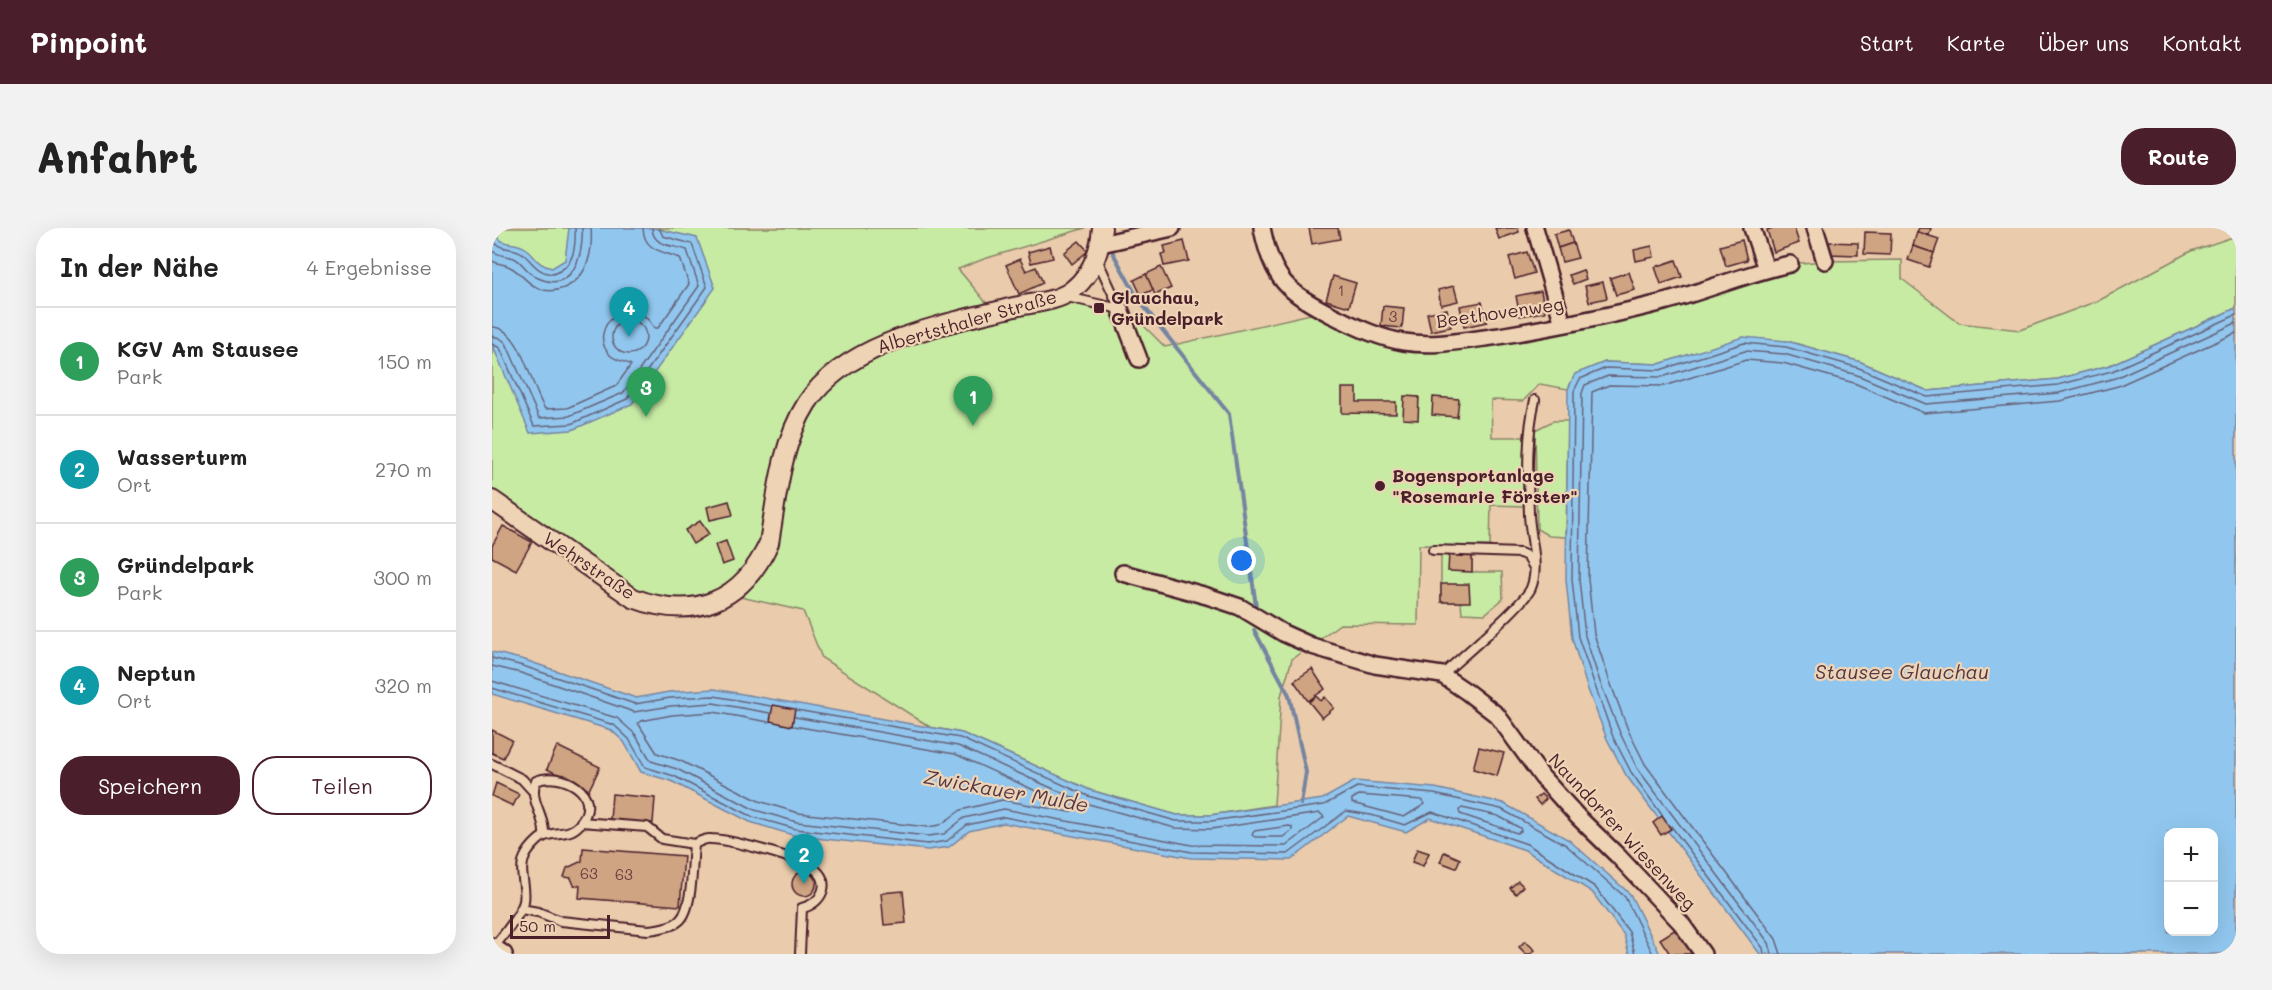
<!DOCTYPE html>
<html lang="de">
<head>
<meta charset="utf-8">
<style>
	:root { --surface:#fff; --page:#f2f2f2; --text:#222; --muted:#767676; --line:#e0e0e0; --accent:#4a1f2b }
	body { margin:0; font-family:Mali,sans-serif; background:var(--page); color:var(--text) }
	.controls { position:absolute; right:18px; bottom:18px; display:grid; overflow:hidden; border-radius:12px; box-shadow:0 6px 24px #0002 }
	.controls button { width:54px; height:54px; display:grid; place-items:center; padding:0; border:0; border-bottom:2px solid var(--line); background:var(--surface); color:var(--text); font:30px sans-serif }
	.scale { position:absolute; left:18px; bottom:15px; width:100px; box-sizing:border-box; padding-left:6px; border:3px solid #4a1f2b; border-top:0; font-size:16px; line-height:21px; white-space:nowrap; color:#4a1f2b; -webkit-text-stroke:4px #eed4b5; paint-order:stroke }
	.you { position:absolute; left:750px; top:333px; width:21px; height:21px; margin:-15px; border:4px solid #fff; border-radius:50%; background:#1a73e8; box-shadow:0 0 0 9px #1a73e833 }
	.badge { display:grid; place-items:center; width:39px; height:39px; border-radius:50%; background:var(--accent); color:#fff; font-size:20px; font-weight:700 }
	.pin { position:absolute; translate:-50% -50px; filter:drop-shadow(0 2px 3px #0008) }
	.pin::after { content:''; position:absolute; top:32px; width:21px; height:18px; background:inherit; clip-path:polygon(0 0,100% 0,50% 100%) }
	.list { margin:0; padding:0; list-style:none }
	h2 { display:flex; justify-content:space-between; align-items:center; height:78px; margin:0; padding:0 24px; font-size:26px }
	h2 small { font-size:20px; font-weight:400; color:var(--muted) }
	.list li { display:grid; grid-template-columns:39px 1fr auto; gap:18px; align-items:center; box-sizing:border-box; height:108px; padding:0 24px; border-top:2px solid var(--line) }
	.list b { display:block; font-size:22px; white-space:nowrap }
	.list p { margin:0; font-size:20px; white-space:nowrap; color:var(--muted) }
	.list em { font-size:20px; font-style:normal; color:var(--muted) }
	.actions { display:flex; gap:12px; padding:18px 24px }
	.actions a { flex:1; padding:14px 0; border:2px solid var(--accent); border-radius:24px; text-align:center; font-size:21px; color:var(--accent) }
	.actions .main { background:var(--accent); color:#fff }
	.map { position:relative; flex:none; width:1744px; height:726px; overflow:hidden; border-radius:24px }
	header { display:flex; align-items:center; gap:36px; box-sizing:border-box; height:84px; padding:0 30px; background:var(--accent); color:#fff }
	header strong { font-size:28px }
	nav { display:flex; gap:33px; margin-inline-start:auto; font-size:21px }
	.intro { display:flex; align-items:center; justify-content:space-between; box-sizing:border-box; height:144px; padding:0 36px }
	h1 { margin:0; font-size:42px }
	.button { padding:15px 27px; border-radius:24px; background:var(--accent); color:#fff; font-size:21px; font-weight:700 }
	main { display:flex; gap:36px; padding:0 36px }
	aside { flex:1; background:var(--surface); border-radius:24px; box-shadow:0 6px 24px #0002 }
	.map>svg:first-child { display:block }
	.green { fill:#c8eba4; stroke:#898568; stroke-width:1.5 }
	.water { fill:#91c7ef; stroke:#7584a1; stroke-width:1.5; fill-rule:evenodd }
	.lines { fill:none; stroke-linecap:round; stroke-linejoin:round }
	.shore { stroke:#666279; stroke-width:1.5 }
	.stream { stroke:#7584a1; stroke-width:4 }
	.building { fill:#cfa483; stroke:#4a1f2b; stroke-width:1.5 }
	.service-casing { stroke:#4a1f2b; stroke-width:12 }
	.minor-casing { stroke:#4a1f2b; stroke-width:20 }
	.tertiary-casing { stroke:#4a1f2b; stroke-width:22 }
	.service { stroke:#eed4b5; stroke-width:8 }
	.minor { stroke:#eed4b5; stroke-width:15 }
	.tertiary { stroke:#eed4b5; stroke-width:18 }
	.poi-dot { fill:#4a1f2b; stroke:#eed4b5; stroke-width:2 }
	.labels { text-anchor:middle; stroke-width:4.5; stroke-linejoin:round; paint-order:stroke }
	.number-label { font-size:15px; fill:#6b4041 }
	.poi-label { font-size:18px; font-weight:bold; fill:#4a1f2b; stroke:#eed4b5; text-anchor:start }
	.street-label { font-size:18px; fill:#4a1f2b; stroke:#eed4b5 }
	.water-label { font-size:20px; font-style:italic; fill:#553848; stroke:#eed4b5 }
</style>
</head>
<body>
<header>
<strong>Pinpoint</strong>
<nav><a>Start</a><a>Karte</a><a>Über uns</a><a>Kontakt</a></nav>
</header>
<div class="intro"><h1>Anfahrt</h1><a class="button">Route</a></div>
<main>
<aside>
<h2>In der Nähe<small>4 Ergebnisse</small></h2>
<ul class="list">
<li><span class="badge" style="background:#2e9e5b">1</span><div><b>KGV Am Stausee</b><p>Park</p></div><em>150 m</em></li>
<li><span class="badge" style="background:#0f9aa8">2</span><div><b>Wasserturm</b><p>Ort</p></div><em>270 m</em></li>
<li><span class="badge" style="background:#2e9e5b">3</span><div><b>Gründelpark</b><p>Park</p></div><em>300 m</em></li>
<li><span class="badge" style="background:#0f9aa8">4</span><div><b>Neptun</b><p>Ort</p></div><em>320 m</em></li>
</ul>
<div class="actions"><a class="main">Speichern</a><a>Teilen</a></div>
</aside>
<div class="map">
<svg width="1744" height="726" viewBox="0 0 1744 726">
	<rect width="100%" height="100%" fill="#eaccac"/>
	<filter id="ink" filterUnits="userSpaceOnUse"><feTurbulence type="fractalNoise" baseFrequency=".0167" numOctaves="2"/><feDisplacementMap in="SourceGraphic" scale="12" xChannelSelector="R" yChannelSelector="G"/><feConvolveMatrix kernelMatrix="1 2 1 2 8 2 1 2 1" color-interpolation-filters="sRGB"/></filter>
	<g filter="url(#ink)">
		<!-- green -->
		<g class="green">
			<path d="M0,0H593L492,31L466,41L502,84L571,68L628,81L652,98L673,119L832,83L912,114L1044,102L1298,36L1333,33L1410,32V51L1467,95L1528,102L1608,72L1699,23L1744,8V80L1618,137L1566,151L1436,163L1369,134L1295,113L1203,125L1167,136L1113,134L1083,146L1076,161L1048,156L1031,173L999,172L1000,209H1034L1033,278L999,277L998,318L927,317L926,397L848,396L800,431L789,468L782,577L718,587H685L598,562L470,505L438,499L330,430L311,383L235,366L173,380L0,272Z"/>
			<path d="M1061,193H1076L1074,309L1057,308L1045,301L1043,202Z"/>
			<path d="M949,325L980,326V344H1010L1011,371L993,386L970,385L969,374H949Z"/>
		</g>
		<!-- water -->
		<g class="water">
			<path d="M0,0H3C7,22 21,11 33,20C44,28 43,36 60,40L73,32L77,0H162L205,10L223,60L140,176L80,202L38,205L0,116Z"/>
			<path d="M1744,80V726H1268L1134,547L1115,511L1095,459L1080,410L1074,352L1076,161L1083,146L1113,134L1167,136L1251,109L1295,113L1369,134L1436,163L1566,151L1618,137ZM1676,604H1722V704H1676Z"/>
			<path d="M0,424L33,432L144,470L177,464L222,461L470,505L598,562L685,587H718L831,571L863,553L943,560L1011,575L1077,612L1138,666L1168,726H1137L1132,707L1100,664L1033,622L938,590L914,604L856,588L799,632L699,630L512,595L477,603L457,619L436,622L304,608L258,594L179,553L149,544L132,514L119,502L0,466Z"/>
		</g>
		<g class="lines">
			<!-- shore -->
			<g class="shore">
				<path d="M0,12C10,24 20,18 30,25C41,34 45,45 61,46C82,39 84,20 83,0"/>
				<path d="M0,23C7,28 15,27 22,30C30,33 35,45 44,49C80,67 92,28 90,0"/>
				<path d="M0,33C6,36 13,36 18,39C29,44 33,55 48,61C56,64 64,63 72,60C96,50 101,24 99,0"/>
				<circle cx="137" cy="109" r="17"/>
				<path d="M0,99C31,100 38,159 53,181L75,180L124,158L139,137C133,133 124,133 118,127C92,100 141,60 162,100H166L197,56L188,30C170,23 152,23 151,0"/>
				<path d="M0,108L8,110L14,115L47,190L77,188L131,165L207,58L195,22C181,17 161,19 160,0"/>
				<path d="M0,116L8,120L42,198L79,196L135,171L215,59L200,16L171,8L167,0"/>
				<path d="M0,430L31,438L143,476L178,470L222,468L279,478"/>
				<path d="M0,438L29,445L142,484L179,478L221,475L278,485"/>
				<path d="M0,453L125,490L143,506L159,533L185,541L263,582L305,594L436,608L452,606L472,590L512,581L700,617L794,618L832,589L828,585L719,601L683,600L593,575L466,518L303,489"/>
				<path d="M0,460L122,497L137,511L153,539L182,548L261,589L304,601L436,616L455,613L475,597L512,589L700,624L796,626L854,583L879,587L913,597L940,584L1035,616L1103,659L1137,704L1143,726"/>
				<path d="M304,482L468,510L596,568L684,593H719L832,577L865,559L942,566L1009,581L1074,617L1133,669L1161,726"/>
				<path d="M277,494L221,484L180,487L149,493L146,495L165,525L189,533L267,573L306,585L436,599L448,597L469,582L510,572L578,584L581,582L579,579L463,526L302,498"/>
				<path d="M867,567L930,572L933,576L912,589L860,575V571Z"/>
				<path d="M970,580L1006,588L1028,600L1029,603L1025,605L968,586L967,582Z"/>
				<path d="M1170,587L1139,544L1121,509L1086,409L1080,351L1082,163L1088,151L1114,140L1168,142L1252,115L1294,119L1367,140L1435,169L1566,157L1620,143L1744,87"/>
				<path d="M797,598L800,599V602L791,609H763L760,607L762,603Z"/>
				<path d="M1179,598L1271,720L1272,726"/>
				<path d="M1280,726L1277,715L1145,540L1128,505L1108,454L1093,408L1087,351L1090,165L1093,157L1116,148L1170,149L1253,123L1292,126L1365,147L1434,176L1567,165L1623,150L1744,95"/>
				<path d="M1289,726L1284,711L1153,536L1136,502L1117,451L1102,406L1096,351L1100,164L1117,157L1172,158L1254,132L1291,135L1362,155L1432,185L1568,173L1626,158L1744,105"/>
			</g>
			<!-- stream -->
			<g class="stream">
				<path d="M621,25L646,71L737,186L764,378"/>
				<path d="M762,402L797,467L814,544L809,576"/>
			</g>
		</g>
		<!-- building -->
		<g class="building">
			<path d="M817,0H846L848,11L820,16Z"/>
			<path d="M1003,0H1026L1027,4L1007,11Z"/>
			<path d="M1281,0H1302L1307,15L1282,24L1275,2Z"/>
			<path d="M1427,0H1439L1437,7L1425,4Z"/>
			<path d="M1077,2L1081,15L1066,20L1062,6Z"/>
			<path d="M1373,4L1399,5L1398,27L1372,26Z"/>
			<path d="M1425,4L1447,11L1442,25L1421,18Z"/>
			<path d="M1250,12L1255,32L1234,38L1228,18Z"/>
			<path d="M587,13L596,23L580,36L572,25Z"/>
			<path d="M692,13L697,33L672,38L669,26L674,25L672,18Z"/>
			<path d="M1335,14L1366,15V27L1335,26Z"/>
			<path d="M1081,15L1086,30L1070,34L1066,20Z"/>
			<path d="M558,18L561,30L539,35L536,24Z"/>
			<path d="M1160,18L1162,29L1144,33L1142,22Z"/>
			<path d="M1421,18L1442,25L1437,39L1416,32Z"/>
			<path d="M1035,24L1042,45L1023,51L1017,29Z"/>
			<path d="M528,31L534,43L544,39L551,55L527,66L514,37Z"/>
			<path d="M1184,32L1190,49L1169,56L1163,39Z"/>
			<path d="M669,39L679,60L663,67L654,46Z"/>
			<path d="M1091,42L1094,51L1081,56L1077,47Z"/>
			<path d="M1137,44L1143,62L1124,67L1118,50Z"/>
			<path d="M654,46L661,62L649,67L642,52Z"/>
			<path d="M841,48L864,55L857,79L834,72Z"/>
			<path d="M1111,54L1115,70L1097,74L1093,58Z"/>
			<path d="M962,58L966,73L949,77L946,62Z"/>
			<path d="M1049,63L1053,84L1028,88L1024,68Z"/>
			<path d="M990,74L995,94L972,99L968,78Z"/>
			<path d="M891,78L912,80L910,100L889,98Z"/>
			<path d="M955,81L959,99L939,103L935,85Z"/>
			<path d="M850,160H865V174H904V186L850,185Z"/>
			<path d="M912,168L927,169L926,192L911,191Z"/>
			<path d="M941,169L967,171L965,189L940,187Z"/>
			<path d="M237,273L241,287L218,292L215,279Z"/>
			<path d="M208,293L217,306L201,316L193,302Z"/>
			<path d="M11,298L40,314L24,342L0,329V318Z"/>
			<path d="M234,313L241,333L230,337L223,317Z"/>
			<path d="M957,325L980,326V344L956,343Z"/>
			<path d="M949,356H977L978,374H949Z"/>
			<path d="M820,441L833,461L816,473L802,453Z"/>
			<path d="M824,468L829,473L833,469L842,480L830,490L817,474Z"/>
			<path d="M281,477L303,481L300,498L278,493Z"/>
			<path d="M0,502L20,512L11,530L0,525Z"/>
			<path d="M65,518L108,539L97,562L55,541Z"/>
			<path d="M987,519L1012,525L1005,548L981,541Z"/>
			<path d="M4,555L27,566L21,578L0,568Z"/>
			<path d="M120,566L163,570L161,595L118,592Z"/>
			<path d="M1049,566L1054,571L1048,577L1043,571Z"/>
			<path d="M1170,588L1179,601L1169,607L1161,595Z"/>
			<path d="M91,620L192,628L188,678L87,670L88,658L82,657L79,650L72,649L75,640L90,633Z"/>
			<path d="M925,621L937,625L931,638L920,634Z"/>
			<path d="M952,624L968,631L964,640L948,634Z"/>
			<circle cx="312" cy="656" r="12"/>
			<path d="M1026,653L1031,658L1024,666L1018,660Z"/>
			<path d="M411,663L414,695L392,697L389,665Z"/>
			<path d="M1184,701L1200,726H1178L1168,711Z"/>
			<path d="M1033,713L1043,722L1039,726H1034L1027,719Z"/>
		</g>
		<g class="lines">
			<defs>
				<g id="service">
					<path d="M605,31L628,81"/>
					<path d="M575,69L628,81"/>
					<path d="M941,322L1028,325L1035,328L1041,338"/>
					<path d="M950,447C967,431 1032,377 1039,360C1048,338 1038,310 1037,287C1036,249 1034,210 1043,172"/>
					<path d="M0,536L30,551L40,562"/>
					<path d="M89,594L155,599L170,611L202,616"/>
					<path d="M29,681L46,684L69,693L156,702C166,701 181,699 188,692C201,680 200,634 202,616C207,614 213,610 219,611C237,611 306,630 321,640C341,653 330,676 310,680L308,726"/>
					<path d="M2,719C11,707 29,687 32,673C35,658 25,641 34,627C37,621 47,610 53,608C65,603 77,608 87,597C114,565 68,542 44,553C36,572 54,588 52,608"/>
				</g>
				<g id="minor">
					<path d="M770,0C780,51 795,64 840,87C863,98 886,110 912,114C943,119 976,112 1007,108C1062,99 1118,88 1172,74C1214,63 1255,45 1298,36"/>
					<path d="M1043,0L1071,96"/>
					<path d="M1260,0L1274,41"/>
					<path d="M1323,0L1333,33"/>
					<path d="M609,16L680,0"/>
					<path d="M628,81L647,131"/>
					<path d="M631,345L715,368L748,379L791,405L820,418L883,437L950,447L975,464L1005,487L1050,549L1086,589L1126,628L1189,695L1211,726"/>
					<path d="M0,718L12,726"/>
				</g>
				<path id="tertiary" d="M0,272L141,370C202,393 250,374 277,315C285,268 289,216 315,175C355,113 455,96 522,79C539,75 564,74 579,63C600,47 608,25 610,0"/>
			</defs>
			<!-- service casing -->
			<use href="#service" class="service-casing"/>
			<!-- minor casing -->
			<use href="#minor" class="minor-casing"/>
			<!-- tertiary casing -->
			<use href="#tertiary" class="tertiary-casing"/>
			<!-- service -->
			<use href="#service" class="service"/>
			<!-- minor -->
			<use href="#minor" class="minor"/>
			<!-- tertiary -->
			<use href="#tertiary" class="tertiary"/>
		</g>
	</g>
	<!-- markers -->
	<g class="poi-dot">
		<rect x="601" y="74" width="12" height="12" rx="3"/>
		<circle cx="888" cy="258" r="6"/>
	</g>
	<g class="labels">
		<!-- number labels -->
		<g class="number-label">
			<text x="849" y="68">1</text>
			<text x="901" y="94">3</text>
			<text x="97" y="651">63</text>
			<text x="132" y="652">63</text>
		</g>
		<!-- poi labels -->
		<g class="poi-label">
			<text x="619" y="76">Glauchau,<tspan x="619" dy="21">Gründelpark</tspan></text>
			<text x="900" y="254">Bogensportanlage<tspan x="900" dy="21">"Rosemarie Förster"</tspan></text>
		</g>
		<!-- street labels -->
		<g class="street-label">
			<text transform="translate(1008 85) rotate(-8)" y="6">Beethovenweg</text>
			<text transform="translate(475 94) rotate(-16)" y="6">Albertsthaler Straße</text>
			<text transform="translate(97 338) rotate(34)" y="6">Wehrstraße</text>
			<text transform="translate(1130 604) rotate(47)" y="6">Naundorfer Wiesenweg</text>
		</g>
		<!-- water labels -->
		<g class="water-label">
			<text x="1410" y="451">Stausee Glauchau</text>
			<text transform="translate(514 563) rotate(10)" y="7">Zwickauer Mulde</text>
		</g>
	</g>
</svg>
<div class="controls">
<button>+</button>
<button>−</button>
</div>
<div class="scale">50 m</div>
<div class="you"></div>
<div class="pin badge" style="left:481px;top:198px;background:#2e9e5b">1</div>
<div class="pin badge" style="left:312px;top:656px;background:#0f9aa8">2</div>
<div class="pin badge" style="left:154px;top:189px;background:#2e9e5b">3</div>
<div class="pin badge" style="left:137px;top:109px;background:#0f9aa8">4</div>
</div>
</main>
</body>
</html>
